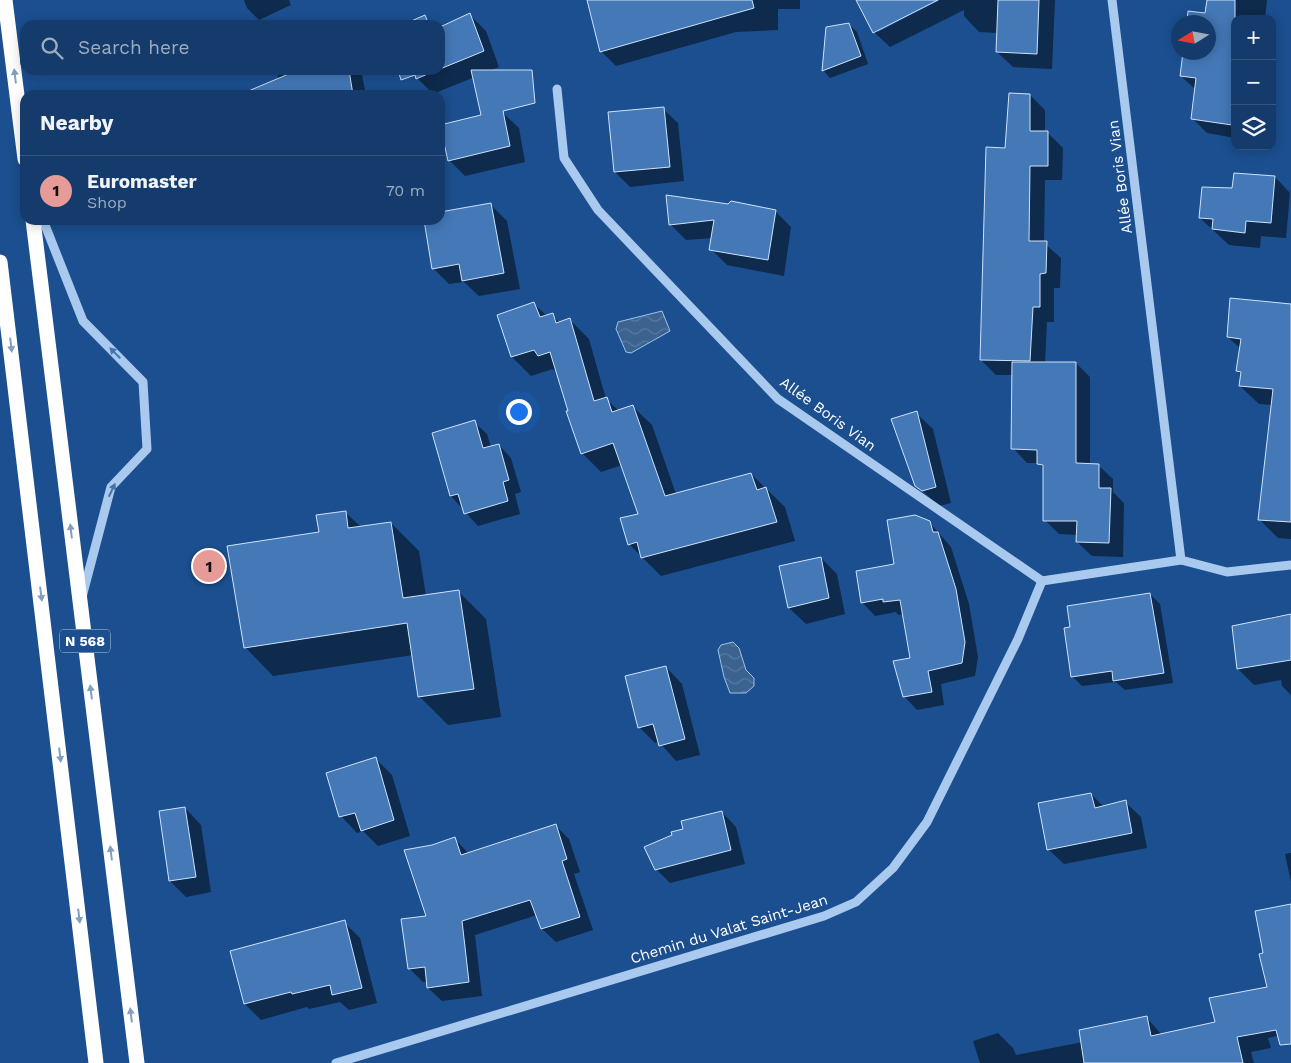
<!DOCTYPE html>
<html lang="en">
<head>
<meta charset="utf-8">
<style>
	:root { --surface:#143b6b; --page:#1d4271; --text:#f1f3f6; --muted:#9dadc1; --line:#33557e; --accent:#e69b98 }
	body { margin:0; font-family:"Work Sans",sans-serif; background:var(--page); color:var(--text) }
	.controls { position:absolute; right:15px; top:15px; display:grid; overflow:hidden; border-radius:10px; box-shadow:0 2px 12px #0003 }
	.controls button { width:45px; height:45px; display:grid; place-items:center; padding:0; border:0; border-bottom:1px solid var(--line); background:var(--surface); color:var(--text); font:25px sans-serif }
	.compass { position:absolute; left:1171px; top:15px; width:45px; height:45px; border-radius:50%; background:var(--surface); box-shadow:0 2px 12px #0003; rotate:259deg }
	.you { position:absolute; left:518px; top:411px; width:18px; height:18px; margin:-12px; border:4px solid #fff; border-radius:50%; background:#1a73e8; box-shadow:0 0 0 8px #1a73e833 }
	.badge { display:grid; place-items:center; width:32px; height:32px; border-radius:50%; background:var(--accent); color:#111; font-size:16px; font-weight:700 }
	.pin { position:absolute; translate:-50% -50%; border:2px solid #fff; box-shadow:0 1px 5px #0006 }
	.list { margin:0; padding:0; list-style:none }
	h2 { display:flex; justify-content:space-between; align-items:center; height:65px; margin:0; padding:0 20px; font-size:21px }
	h2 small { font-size:16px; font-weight:400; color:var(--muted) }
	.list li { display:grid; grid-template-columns:32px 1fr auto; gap:15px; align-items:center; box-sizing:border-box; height:70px; padding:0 20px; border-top:1px solid var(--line) }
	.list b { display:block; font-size:19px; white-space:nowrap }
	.list p { margin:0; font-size:16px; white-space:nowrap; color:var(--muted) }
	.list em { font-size:16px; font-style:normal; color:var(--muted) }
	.icon { flex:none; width:28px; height:28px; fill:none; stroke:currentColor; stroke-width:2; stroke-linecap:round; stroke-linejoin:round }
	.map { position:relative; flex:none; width:1291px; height:1063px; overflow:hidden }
	.search { position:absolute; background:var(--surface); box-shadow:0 2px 12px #0003; left:20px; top:20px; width:425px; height:55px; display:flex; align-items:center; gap:12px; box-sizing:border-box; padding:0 18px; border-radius:15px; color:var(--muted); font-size:19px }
	.panel { position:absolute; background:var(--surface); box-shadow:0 2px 12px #0003; left:20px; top:90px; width:425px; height:135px; border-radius:15px }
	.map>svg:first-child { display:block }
	.water { fill:url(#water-waves); stroke:#9cc4f0 }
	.shadow { fill:#0007 }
	.building { fill:#4478b7; stroke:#cfe3fa }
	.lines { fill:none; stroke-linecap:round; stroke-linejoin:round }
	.minor { stroke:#a9c9ee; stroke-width:9 }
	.highway { stroke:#fff; stroke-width:15 }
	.oneway { fill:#829ec1 }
	.oneway2 { fill:#4674ac }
	.labels { text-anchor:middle; stroke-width:4; stroke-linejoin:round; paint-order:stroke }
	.shield { fill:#1b4f8f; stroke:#bbcadd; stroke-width:1 }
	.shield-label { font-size:14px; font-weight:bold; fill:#fff }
	.street-label { font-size:15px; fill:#fff; stroke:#1b4f8f }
</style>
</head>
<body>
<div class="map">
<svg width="1291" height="1063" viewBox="0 0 1291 1063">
	<defs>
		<pattern id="water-waves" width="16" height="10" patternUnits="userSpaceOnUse" patternTransform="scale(1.25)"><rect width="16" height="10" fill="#3c6290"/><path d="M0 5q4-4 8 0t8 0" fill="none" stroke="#597aa1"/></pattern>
	</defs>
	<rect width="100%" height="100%" fill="#1b4f8f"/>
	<!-- water -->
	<g class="water">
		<path d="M662,311L670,331L631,353L626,352L616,329L618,322Z"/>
		<path d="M733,642L739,648L746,670L754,678V686L746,693H730L724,677L718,650L721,645Z"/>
	</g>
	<!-- shadow -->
	<g class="shadow">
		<path d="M244,0H289L291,5L259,20L247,8Z"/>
		<path d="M588,0H800V9H778V30L736,32L616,66L601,51Z"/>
		<path d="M858,0H935L878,29V32L940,0H1055L1052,69L1013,67L997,52L998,33L979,32L964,16V10L890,47L874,32Z"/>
		<path d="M1209,0H1267L1265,19H1235V138L1207,133L1192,118L1196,90L1181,76L1208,52V22H1188L1189,12L1206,14Z"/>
		<path d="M470,15L486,31L499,67L433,94L417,78L413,70H440V28Z"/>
		<path d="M849,24L857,32L868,64L830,78L823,70Z"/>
		<path d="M277,70H358L362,75L366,95H280Z"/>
		<path d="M1030,95L1045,110V133H1048L1063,148L1062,180H1045L1044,243L1061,258L1060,288H1054V322H1047L1045,363H1076L1090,377V465H1098L1113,479V492L1124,503L1123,557L1092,556L1077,542L1078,535L1059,534L1045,520L1044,469L1039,463H1027L1013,448V375H996L981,360L1006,149Z"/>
		<path d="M663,109L678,123L684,181L630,187L615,172L610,114Z"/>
		<path d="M502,112L519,128L525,162L465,176L449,160Z"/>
		<path d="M1275,177L1290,193L1286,238L1261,236L1260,248L1229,245L1200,218L1233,189Z"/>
		<path d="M490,204L507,221L520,289L479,296L464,282L449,284L433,268L425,220H440V214Z"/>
		<path d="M775,211L791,227L784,276L727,265L711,249L713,238L686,240L670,224Z"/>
		<path d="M534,304L547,316L552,315L560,323L570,320L589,339L606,399L619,411L632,406L652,425L676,494L751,474L785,507L795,541L661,576L629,544L640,515L622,465L601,472L582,453L558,374L553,369L531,376L512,357L499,316Z"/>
		<path d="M1291,305V539L1278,538L1260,520L1272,405L1259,404L1240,386L1241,375L1237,371L1241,349L1228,337Z"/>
		<path d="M916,413L933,429L951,503L939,506L916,485Z"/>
		<path d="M474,422L487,434L491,447L499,445L511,458L521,492L515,494L520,514L478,526L451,496L433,434Z"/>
		<path d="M345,512L361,527L391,523L419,551L426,596L458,591L486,619L501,717L448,725L420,697L413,655L273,676L245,647L320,534Z"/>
		<path d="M929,522L951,547L969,604L978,657L975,676L941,684L944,705L917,710L904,696L912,659L904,614L898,615L896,612L875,616L862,602Z"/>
		<path d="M821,558L837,574L845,614L806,624L789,608Z"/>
		<path d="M1150,594L1160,604L1173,683L1125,690L1116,682L1082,686L1072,676Z"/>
		<path d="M1291,614V695L1282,686L1281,680L1254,685L1238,669L1270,617Z"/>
		<path d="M666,667L682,684L700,755L676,761L659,742L655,743L639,727Z"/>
		<path d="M375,758L392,775L410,836L378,846L363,831L357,833L341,816Z"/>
		<path d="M1091,794L1104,807L1125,802L1141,817L1147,848L1064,864L1048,849Z"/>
		<path d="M185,808L201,825L211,892L186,897L170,881Z"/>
		<path d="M722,812L736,827L745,864L670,883L656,869L674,836Z"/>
		<path d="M555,825L569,839L580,872L574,874L593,930L556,942L542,929L537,915L475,935L482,996L442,1001L428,988V982H423L410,969L402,920L428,917L432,846L454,838L469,854Z"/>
		<path d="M1291,853V882L1285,854Z"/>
		<path d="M1291,916V1032L1268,1038L1271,1048L1251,1052L1254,1063H980L973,1041L998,1033L1013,1048L1016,1055L1083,1042L1147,1018L1162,1035L1216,1023L1268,988L1264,954Z"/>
		<path d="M344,922L360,938L377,1003L349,1010L340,1002L309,1009L307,1007L261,1020L245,1004Z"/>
	</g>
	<!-- building -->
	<g class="building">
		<path d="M587,0H752L754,8L600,52Z"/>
		<path d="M856,0H938L873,33Z"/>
		<path d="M998,0H1039L1037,54L996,52Z"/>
		<path d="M1207,0H1235V106L1232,125L1191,119L1196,78L1180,76L1183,52H1208V22H1187L1188,11L1205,13Z"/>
		<path d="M470,13L484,51L440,69V27Z"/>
		<path d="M425,15L429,25H402Z"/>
		<path d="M849,23L861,56L822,71L826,27Z"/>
		<path d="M298,70H349L353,95H239Z"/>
		<path d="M398,70H437L416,79L415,75L401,80Z"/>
		<path d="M471,70H532L535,103L503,111L510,146L448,161L440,125L481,115Z"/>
		<path d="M1009,93L1030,94V131H1048V166H1030L1029,241H1047L1046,273L1040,274V307H1033L1030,361L980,360L986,147L1005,148Z"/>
		<path d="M664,107L670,167L614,172L608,112Z"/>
		<path d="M1234,173L1275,176L1271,223L1246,221L1245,233L1212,229L1213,219L1199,218L1202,187L1232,188Z"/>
		<path d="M666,195L728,204L731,201L776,210L768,260L709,250L714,220L669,225Z"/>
		<path d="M491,203L504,273L462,281L459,264L432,269L424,220H440V212Z"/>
		<path d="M1230,298L1291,304V522L1258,520L1273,389L1239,386L1241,372L1236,371L1241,339L1227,337Z"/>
		<path d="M534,302L540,317L553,313L556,323L570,318L594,401L607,397L612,412L633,405L665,496L751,473L757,490L766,487L777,522L641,558L637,542L628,545L620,518L638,514L613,443L581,454L566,411H568L550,352L538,356L534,350L511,357L497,315Z"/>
		<path d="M1012,362H1076V463L1099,464V488H1111L1109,543L1076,542L1077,521H1043V465L1037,464V450L1011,449Z"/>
		<path d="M917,411L936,487L922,491L915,486L891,419Z"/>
		<path d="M475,420L483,448L499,444L509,480L503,482L508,501L464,514L458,494L450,496L432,433Z"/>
		<path d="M346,511L348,528L391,522L403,598L459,590L474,689L418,697L407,623L244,648L227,546L319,532L316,515Z"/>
		<path d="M915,515L930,521L933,532H938L956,589L965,642L962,663L928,671L932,692L903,697L893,661L910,658L900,600L883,602V599L861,603L856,571L894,564L887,520Z"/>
		<path d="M821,557L829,598L788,608L779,566Z"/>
		<path d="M1150,593L1164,673L1113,681L1112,671L1071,677L1064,628L1070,627L1067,606Z"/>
		<path d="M1291,614V660L1237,669L1232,626Z"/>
		<path d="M666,666L685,739L659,746L653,724L638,728L625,676Z"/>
		<path d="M376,757L394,820L361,831L355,813L339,817L326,773Z"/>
		<path d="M1091,793L1095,808L1126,800L1132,833L1047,850L1038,803Z"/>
		<path d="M185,807L196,877L169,881L159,811Z"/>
		<path d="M722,811L731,850L655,870L644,847L672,835L671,832L683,829L681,821Z"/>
		<path d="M556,824L567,859L562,861L580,917L541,929L530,900L462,921L469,982L427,988L425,967L408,969L401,919L426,916L404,850L432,845L455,837L461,855Z"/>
		<path d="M1291,904V1044L1280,1045L1276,1030L1237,1037L1243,1063H1084L1079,1030L1147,1016L1151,1036L1215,1022L1209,998L1267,987L1259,954L1263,953L1255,911Z"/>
		<path d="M345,920L362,988L332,995L330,985L292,994L291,992L244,1004L230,951Z"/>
	</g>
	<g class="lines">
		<!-- minor -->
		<g class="minor">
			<path d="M1112,0L1181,560L1227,572L1291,565"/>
			<path d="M557,89L564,158L598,210L778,399L1042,581L1181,560"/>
			<path d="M43,220L83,321L143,382L147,449L111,487L82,597"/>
			<path d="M336,1063L824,916L856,902L893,868L927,822L1018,639L1042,581"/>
		</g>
		<!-- highway -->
		<g class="highway">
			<path d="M5,0L25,159"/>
			<path d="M33,220L137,1063"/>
			<path d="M0,262L96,1063"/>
		</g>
	</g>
	<!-- one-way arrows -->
	<defs><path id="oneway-solid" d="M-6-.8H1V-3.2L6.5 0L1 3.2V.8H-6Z" transform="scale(1.25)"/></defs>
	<g class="oneway">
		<use href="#oneway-solid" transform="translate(15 76) rotate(-97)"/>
		<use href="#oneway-solid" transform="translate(11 345) rotate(83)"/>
		<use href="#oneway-solid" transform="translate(71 531) rotate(-97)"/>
		<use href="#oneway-solid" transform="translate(41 594) rotate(83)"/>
		<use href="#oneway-solid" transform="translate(91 692) rotate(-97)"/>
		<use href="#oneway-solid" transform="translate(60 755) rotate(83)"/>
		<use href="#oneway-solid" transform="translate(111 853) rotate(-97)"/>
		<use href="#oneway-solid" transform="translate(79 916) rotate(83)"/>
		<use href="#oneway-solid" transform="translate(131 1015) rotate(-97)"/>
	</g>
	<g class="oneway2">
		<use href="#oneway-solid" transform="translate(115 353) rotate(-135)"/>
		<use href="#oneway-solid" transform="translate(112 490) rotate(-65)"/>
	</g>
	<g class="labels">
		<!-- shield labels -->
		<rect class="shield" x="60" y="629.5" width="50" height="23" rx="4"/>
		<g class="shield-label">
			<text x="85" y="646">N 568</text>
		</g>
		<!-- street labels -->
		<g class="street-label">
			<text transform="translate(1120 177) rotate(-97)" y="5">Allée Boris Vian</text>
			<text transform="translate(828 414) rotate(36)" y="5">Allée Boris Vian</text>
			<text transform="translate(729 929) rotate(-17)" y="5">Chemin du Valat Saint-Jean</text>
		</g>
	</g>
</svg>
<div class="controls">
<button>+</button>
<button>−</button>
<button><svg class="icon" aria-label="layers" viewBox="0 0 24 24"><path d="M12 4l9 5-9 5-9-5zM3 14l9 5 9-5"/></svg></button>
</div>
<svg class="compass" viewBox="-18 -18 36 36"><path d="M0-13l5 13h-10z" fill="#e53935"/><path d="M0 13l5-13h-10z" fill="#9dadc1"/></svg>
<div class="you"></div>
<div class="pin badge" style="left:209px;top:566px">1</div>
<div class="search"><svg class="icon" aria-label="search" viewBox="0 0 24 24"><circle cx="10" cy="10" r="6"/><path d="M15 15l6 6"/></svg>Search here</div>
<section class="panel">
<h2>Nearby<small></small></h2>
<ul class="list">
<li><span class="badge">1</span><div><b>Euromaster</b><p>Shop</p></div><em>70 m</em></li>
</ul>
</section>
</div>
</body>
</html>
